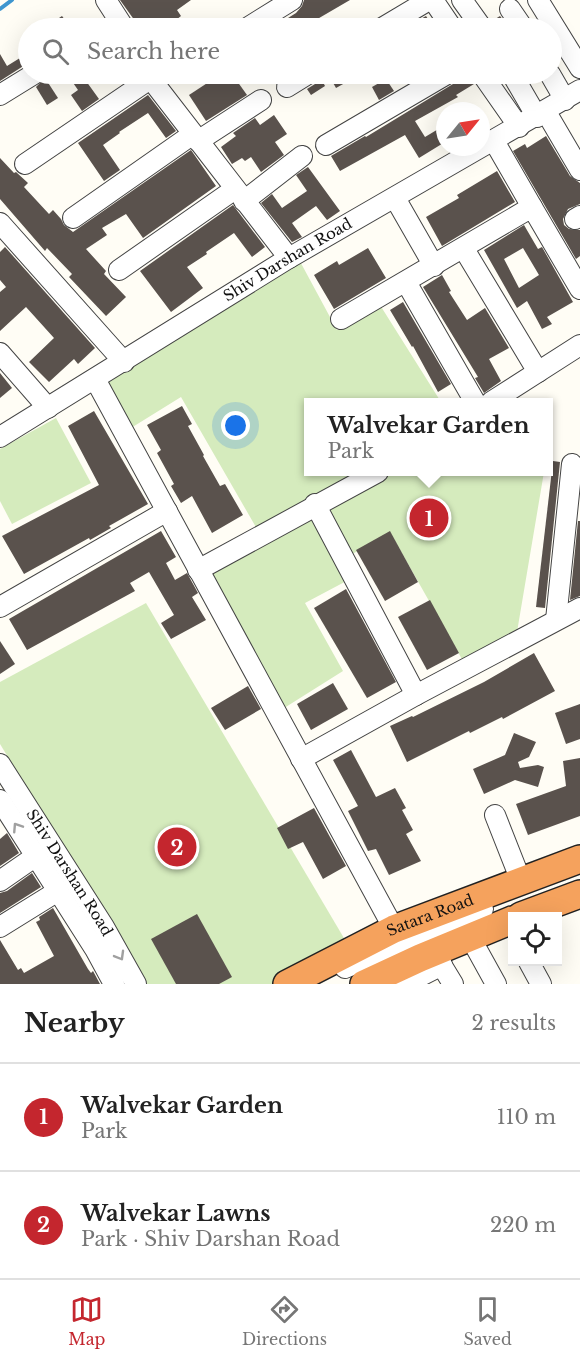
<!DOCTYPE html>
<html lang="en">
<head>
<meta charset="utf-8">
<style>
	:root { --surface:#fff; --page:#f2f2f2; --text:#222; --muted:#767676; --line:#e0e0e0; --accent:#c4262e }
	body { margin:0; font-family:"Libre Baskerville",serif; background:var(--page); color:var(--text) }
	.controls { position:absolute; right:18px; bottom:18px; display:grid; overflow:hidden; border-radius:0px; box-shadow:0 6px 24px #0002 }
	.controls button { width:54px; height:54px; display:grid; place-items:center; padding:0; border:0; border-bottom:2px solid var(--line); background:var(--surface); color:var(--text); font:30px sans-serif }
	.compass { position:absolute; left:436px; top:102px; width:54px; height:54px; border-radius:50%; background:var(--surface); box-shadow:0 6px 24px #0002; rotate:60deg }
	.you { position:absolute; left:236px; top:426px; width:21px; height:21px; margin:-15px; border:4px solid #fff; border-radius:50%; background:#1a73e8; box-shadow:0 0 0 9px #1a73e833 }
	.badge { display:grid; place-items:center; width:39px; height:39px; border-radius:50%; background:var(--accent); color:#fff; font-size:20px; font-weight:700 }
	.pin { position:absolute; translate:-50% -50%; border:3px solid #fff; box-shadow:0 2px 6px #0006 }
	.popup { position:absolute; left:304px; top:398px; width:249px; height:78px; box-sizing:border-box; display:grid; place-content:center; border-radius:0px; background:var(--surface); filter:drop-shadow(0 2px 4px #0005); font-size:20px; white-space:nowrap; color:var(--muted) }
	.popup b { font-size:22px; color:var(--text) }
	.popup::after { content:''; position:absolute; left:50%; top:100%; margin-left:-12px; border:12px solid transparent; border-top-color:var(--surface) }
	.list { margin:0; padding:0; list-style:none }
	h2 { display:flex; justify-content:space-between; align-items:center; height:78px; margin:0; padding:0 24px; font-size:26px }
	h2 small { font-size:20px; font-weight:400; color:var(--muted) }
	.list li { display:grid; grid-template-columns:39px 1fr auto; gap:18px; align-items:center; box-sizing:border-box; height:108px; padding:0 24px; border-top:2px solid var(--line) }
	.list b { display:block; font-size:22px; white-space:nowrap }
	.list p { margin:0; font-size:20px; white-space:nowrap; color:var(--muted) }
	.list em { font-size:20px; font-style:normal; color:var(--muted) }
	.icon { flex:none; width:33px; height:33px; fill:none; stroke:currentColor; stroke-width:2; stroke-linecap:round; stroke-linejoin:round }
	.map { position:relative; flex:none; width:580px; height:984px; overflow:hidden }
	.search { position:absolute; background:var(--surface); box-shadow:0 6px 24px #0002; left:18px; right:18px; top:18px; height:66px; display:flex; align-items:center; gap:15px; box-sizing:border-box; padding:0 21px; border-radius:33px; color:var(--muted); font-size:22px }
	.sheet { height:294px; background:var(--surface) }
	nav { display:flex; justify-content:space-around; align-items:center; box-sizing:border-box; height:84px; border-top:2px solid var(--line); background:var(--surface); font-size:16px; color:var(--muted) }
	nav a { display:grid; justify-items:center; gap:3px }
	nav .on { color:var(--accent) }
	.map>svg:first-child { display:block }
	.green { fill:#d5ebbd }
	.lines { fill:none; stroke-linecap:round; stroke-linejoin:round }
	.stream { stroke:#3f96cf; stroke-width:4 }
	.building { fill:#5a524d; fill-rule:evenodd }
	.minor-casing { stroke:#444; stroke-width:22 }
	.highway-casing { stroke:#222; stroke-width:30 }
	.minor { stroke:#fff; stroke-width:20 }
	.highway { stroke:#f5a25d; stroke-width:27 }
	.oneway { stroke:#a0a0a0 }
	.labels { text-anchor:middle; stroke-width:6; stroke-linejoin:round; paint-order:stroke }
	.street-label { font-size:15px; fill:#111; stroke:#fff }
</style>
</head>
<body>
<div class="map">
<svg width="580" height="984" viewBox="0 0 580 984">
	<rect width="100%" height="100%" fill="#fffdf5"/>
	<!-- green -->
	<g class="green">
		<path d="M296,254L337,330L380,305L441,402H309V472H358L257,529L181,397L131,428L103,375Z"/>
		<path d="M56,418L91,483L12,524L0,501V449Z"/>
		<path d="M372,472H544L517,632L463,661L390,532L344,559L315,504Z"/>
		<path d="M311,507L354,577L305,603L343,671L281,710L198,570Z"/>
		<path d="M146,603L351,950L287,984H147L0,744V682Z"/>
	</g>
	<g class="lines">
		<!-- stream -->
		<path class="stream" d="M0,9L12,0"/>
	</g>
	<!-- building -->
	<g class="building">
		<path d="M120,0H191L177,10L181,16L171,24L174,28H140Z"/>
		<path d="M304,0H350L314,21L319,28H272L296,13L302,6Z"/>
		<path d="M62,16L71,28H44Z"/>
		<path d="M426,16L434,28H405Z"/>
		<path d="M500,16L509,28H494L492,21Z"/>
		<path d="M28,53V63L0,81V54L7,66Z"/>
		<path d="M67,74H81L99,99L82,111L71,95L78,90Z"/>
		<path d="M221,74H232L247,95L206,121L189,95Z"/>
		<path d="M328,74H361L336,88Z"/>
		<path d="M459,74H470L474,84L456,95L458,97L415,121L425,137L445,125V142L419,158L405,135L340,171L331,156L365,136L366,137L453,84L458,79Z"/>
		<path d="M320,76L325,86L311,95L307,89L315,84Z"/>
		<path d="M45,78L58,98L47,105L36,87Z"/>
		<path d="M386,79L394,91L379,100L372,87Z"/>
		<path d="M148,95L176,131L166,138L148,113L119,132L120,133L103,145L120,170L104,181L78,143Z"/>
		<path d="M274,115L287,134L275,142L284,155L261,172L251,157L245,161L242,158L232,164L221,147L236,136L233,133L255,118L260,125Z"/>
		<path d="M546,136L570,176L580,183V204L568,209L563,219L564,225L569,229L580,230V256L576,259L513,151L525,144L527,148Z"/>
		<path d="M191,150L216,186L143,238L126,214L102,228L107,235L86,249L106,271L104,274L126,297L106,316L69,277L72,274L47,248L45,251L0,199V158L14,173L16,172L28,183L24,187L49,214L53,210L61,219L64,225L73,232Z"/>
		<path d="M308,167L340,211L327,220L316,206L292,223L302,237L292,242L261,203L272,194L282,208L307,191L296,175Z"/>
		<path d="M497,171L515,202L442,246L426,217L459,198L457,195Z"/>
		<path d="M233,205L265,247L252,257L234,233L206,252L207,254L187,267L203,288L171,312L140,271Z"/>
		<path d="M524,225L538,249L542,247L573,302L547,317L552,324L542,329L527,301L517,308L484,250ZM523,248L539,275L519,288L504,259Z"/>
		<path d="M5,247L95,348L78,364L74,359L49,382L29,362L54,338L26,307L0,331V292L6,287L0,280V252Z"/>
		<path d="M368,248L386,278L334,309L314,275L337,261L339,265Z"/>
		<path d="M442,275L451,291L449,292L467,320L485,308L509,348L489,359L501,381L484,393L475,378L478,377L423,287Z"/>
		<path d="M403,302L451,384L438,392L413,346L412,347L390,310Z"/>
		<path d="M0,373L12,388L0,398Z"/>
		<path d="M182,406L192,424L188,426L204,455L203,456L220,486L225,484L243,515L212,533L192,496L181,503L171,486L174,484L157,453L161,450L147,425Z"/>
		<path d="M94,411L148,504L109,526L111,528L90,540L89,538L24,574L2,536L99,485L68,426Z"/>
		<path d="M553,461L560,462L545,608L536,607Z"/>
		<path d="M578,521H580V596L570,600Z"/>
		<path d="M161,531L176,557L166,563L175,580L187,573L198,593L192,597L206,620L171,639L161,623L174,615L149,572L130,583L135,591L27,650L9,619Z"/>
		<path d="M390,531L418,582L385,601L356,550Z"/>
		<path d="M346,589L396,682L367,698L314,608Z"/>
		<path d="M430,600L459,653L427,670L398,617Z"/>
		<path d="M0,641L15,664L0,674Z"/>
		<path d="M534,653L555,691L503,719L502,717L470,733L469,731L407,762L390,726L412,716L413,717L484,682Z"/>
		<path d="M333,683L348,709L311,730L297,704Z"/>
		<path d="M248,686L261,709L225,730L211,708Z"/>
		<path d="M580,704V739L566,744L555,713Z"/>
		<path d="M514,733L536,742L529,757L518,762L520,768L538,765L544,767L538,787L515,780L484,794L473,769L505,755Z"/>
		<path d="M351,750L376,797L395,788L406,808L402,810L413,830L406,834L421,861L389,875L376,849L368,851L348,811L358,806L333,760Z"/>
		<path d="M580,758V816L528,835L516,804L566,786L563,761Z"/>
		<path d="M314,808L346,866L323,879L303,842L288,849L277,828Z"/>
		<path d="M7,833L19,853L0,866V839Z"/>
		<path d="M32,873L41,887L0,913V893L7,891Z"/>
		<path d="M53,908L88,969L91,973L93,971L100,984H0V940L18,970L21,968L24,973L54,956L36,922L40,920L39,917Z"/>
		<path d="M197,914L232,977L219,984H176L151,939Z"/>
	</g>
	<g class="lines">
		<defs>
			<g id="minor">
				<path d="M106,0L124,28"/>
				<path d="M433,0L452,28"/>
				<path d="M462,0L482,28"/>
				<path d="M538,0L580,68"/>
				<path d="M510,9L523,28"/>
				<path d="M247,28L292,0"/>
				<path d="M382,28L429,0"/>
				<path d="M147,74L289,258"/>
				<path d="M482,74L519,127"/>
				<path d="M512,74L537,117"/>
				<path d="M550,74L565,100"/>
				<path d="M287,87L308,74"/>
				<path d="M0,95L34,74"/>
				<path d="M546,112L580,170"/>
				<path d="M198,141L261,100"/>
				<path d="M494,141L532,207"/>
				<path d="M326,145L447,74"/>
				<path d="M25,164L150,79"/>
				<path d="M395,198L434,266"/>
				<path d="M244,201L302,156"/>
				<path d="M73,218L193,134"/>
				<path d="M575,219L580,216"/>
				<path d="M0,223L124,362"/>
				<path d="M464,249L538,372"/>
				<path d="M119,270L235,189"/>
				<path d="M406,282L475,402"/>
				<path d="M341,319L532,207L580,289"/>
				<path d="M0,353L48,408"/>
				<path d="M95,379L394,929"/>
				<path d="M491,402L580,345"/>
				<path id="s1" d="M0,437L289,258L580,90"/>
				<path d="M315,504L416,695"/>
				<path d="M198,570L378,472"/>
				<path d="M0,607L167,511"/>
				<path d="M556,620L572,464"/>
				<path d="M301,759L416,695L580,608"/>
				<path id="s2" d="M0,764L104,927L136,984"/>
				<path d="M0,800L95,949L114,984"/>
				<path d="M495,815L521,881"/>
				<path d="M0,881L36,856"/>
				<path d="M0,927L58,891"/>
				<path d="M470,937L496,984"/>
				<path d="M436,956L453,984"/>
				<path d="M529,962L541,984"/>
				<path d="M345,968L483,909"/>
				<path d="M405,984L442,965"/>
			</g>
			<g id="highway">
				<path d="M521,916L580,894"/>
				<path id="s3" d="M287,984L394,929L580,859"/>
				<path d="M364,984L420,958L512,920"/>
			</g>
		</defs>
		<!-- minor casing -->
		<use href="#minor" class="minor-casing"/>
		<!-- highway casing -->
		<use href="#highway" class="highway-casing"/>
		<!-- minor -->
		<use href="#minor" class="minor"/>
		<!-- highway -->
		<use href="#highway" class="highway"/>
	</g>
	<!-- one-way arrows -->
	<defs><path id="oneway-chevron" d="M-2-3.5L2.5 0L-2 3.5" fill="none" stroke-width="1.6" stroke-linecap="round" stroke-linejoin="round" transform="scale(1.5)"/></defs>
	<g class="oneway">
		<use href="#oneway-chevron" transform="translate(17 827) rotate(-123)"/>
		<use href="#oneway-chevron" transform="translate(120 956) rotate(60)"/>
	</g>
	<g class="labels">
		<!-- street labels -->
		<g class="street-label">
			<text dy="5" stroke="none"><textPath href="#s1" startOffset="338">Shiv Darshan Road</textPath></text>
			<text dy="5" stroke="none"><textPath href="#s2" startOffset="129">Shiv Darshan Road</textPath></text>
			<text dy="5" stroke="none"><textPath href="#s3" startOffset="159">Satara Road</textPath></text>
		</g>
	</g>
</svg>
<div class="controls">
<button><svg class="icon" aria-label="locate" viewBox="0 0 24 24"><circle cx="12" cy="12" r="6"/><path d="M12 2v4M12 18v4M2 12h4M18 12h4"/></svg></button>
</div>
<svg class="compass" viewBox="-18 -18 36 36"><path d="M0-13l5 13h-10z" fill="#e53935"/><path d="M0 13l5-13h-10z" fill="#767676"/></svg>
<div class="you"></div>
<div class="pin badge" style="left:429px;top:518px">1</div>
<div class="popup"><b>Walvekar Garden</b>Park</div>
<div class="pin badge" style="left:177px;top:847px">2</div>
<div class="search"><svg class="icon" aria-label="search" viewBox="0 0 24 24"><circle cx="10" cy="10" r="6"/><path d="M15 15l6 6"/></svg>Search here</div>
</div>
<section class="sheet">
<h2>Nearby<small>2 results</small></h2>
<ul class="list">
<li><span class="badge">1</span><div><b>Walvekar Garden</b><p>Park</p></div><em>110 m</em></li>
<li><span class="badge">2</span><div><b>Walvekar Lawns</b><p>Park · Shiv Darshan Road</p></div><em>220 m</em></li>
</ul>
</section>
<nav>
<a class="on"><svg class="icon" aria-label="map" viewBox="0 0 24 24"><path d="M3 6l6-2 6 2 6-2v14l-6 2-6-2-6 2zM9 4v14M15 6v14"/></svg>Map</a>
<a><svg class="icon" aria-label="directions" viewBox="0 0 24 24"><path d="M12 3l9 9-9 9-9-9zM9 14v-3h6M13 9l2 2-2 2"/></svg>Directions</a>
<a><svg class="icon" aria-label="saved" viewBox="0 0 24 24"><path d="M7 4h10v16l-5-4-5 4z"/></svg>Saved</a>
</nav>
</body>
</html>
